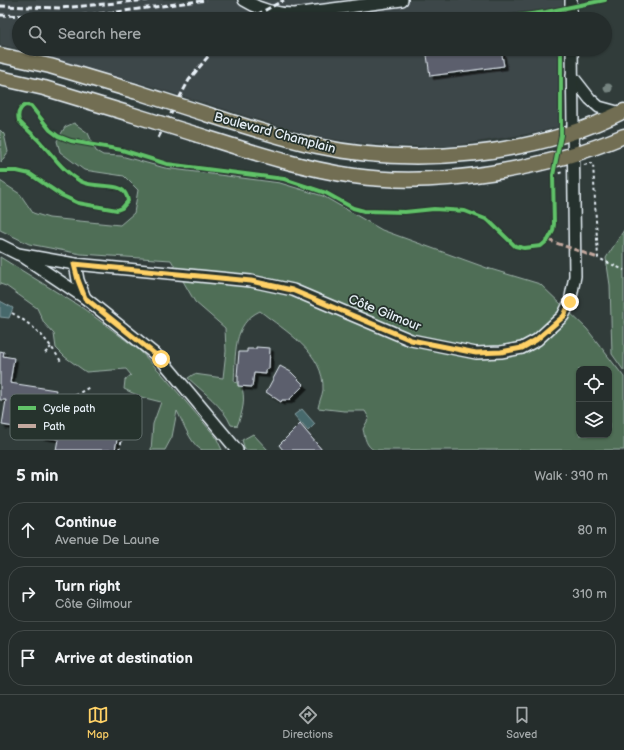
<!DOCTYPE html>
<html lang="en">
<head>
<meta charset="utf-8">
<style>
	:root { --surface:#252d2c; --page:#2d3534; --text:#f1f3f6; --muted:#a3a8a9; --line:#424948; --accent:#ffd166 }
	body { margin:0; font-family:"Balsamiq Sans",sans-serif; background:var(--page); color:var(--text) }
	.controls { position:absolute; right:12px; bottom:12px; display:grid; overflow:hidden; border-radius:8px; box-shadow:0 1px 3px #0004 }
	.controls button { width:36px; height:36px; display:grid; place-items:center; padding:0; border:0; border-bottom:1px solid var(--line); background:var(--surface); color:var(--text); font:20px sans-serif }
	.stop { position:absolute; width:12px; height:12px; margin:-9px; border:3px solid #ffd166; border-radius:50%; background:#fff }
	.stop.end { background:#ffd166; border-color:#fff; box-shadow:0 1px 4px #0008 }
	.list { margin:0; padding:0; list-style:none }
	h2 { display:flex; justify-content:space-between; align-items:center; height:52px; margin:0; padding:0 16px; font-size:17px }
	h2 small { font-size:13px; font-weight:400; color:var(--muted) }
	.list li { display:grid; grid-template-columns:26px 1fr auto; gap:12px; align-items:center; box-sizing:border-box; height:56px; margin:0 8px 8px; padding:0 8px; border:1px solid var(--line); border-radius:16px }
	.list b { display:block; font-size:15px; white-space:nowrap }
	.list p { margin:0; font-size:13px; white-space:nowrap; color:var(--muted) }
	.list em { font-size:13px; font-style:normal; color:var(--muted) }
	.icon { flex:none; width:22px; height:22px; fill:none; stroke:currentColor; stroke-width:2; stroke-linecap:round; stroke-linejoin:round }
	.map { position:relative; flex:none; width:624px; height:450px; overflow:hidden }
	.search { position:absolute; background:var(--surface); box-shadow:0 1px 3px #0004; left:12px; right:12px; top:12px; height:44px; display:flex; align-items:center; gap:10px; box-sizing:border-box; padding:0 14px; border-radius:22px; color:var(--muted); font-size:15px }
	.sheet { height:244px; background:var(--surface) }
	nav { display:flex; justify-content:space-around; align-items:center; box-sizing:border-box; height:56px; border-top:1px solid var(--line); background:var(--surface); font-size:11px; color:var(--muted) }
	nav a { display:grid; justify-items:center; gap:2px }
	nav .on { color:var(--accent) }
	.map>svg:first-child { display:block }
	.built { fill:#3e4649 }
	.green { fill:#506e57; stroke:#9cb0a8; fill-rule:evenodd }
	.water { fill:#46696c; stroke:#879fa4 }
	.building { fill:#5c5f6d; stroke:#e8f1f8; filter:url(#shadow) }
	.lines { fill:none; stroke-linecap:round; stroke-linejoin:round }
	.minor-casing { stroke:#e8f1f8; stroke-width:14 }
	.major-casing { stroke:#e8f1f8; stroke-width:17 }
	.path { stroke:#e8f1f8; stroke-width:2; stroke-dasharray:3 3; stroke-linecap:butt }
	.minor { stroke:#26332d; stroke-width:11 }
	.major { stroke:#726e52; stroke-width:14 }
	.rail { stroke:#e8f1f8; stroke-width:3; stroke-dasharray:6 3; stroke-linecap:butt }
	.major-bridge-casing { stroke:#e8f1f8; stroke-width:17; stroke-linecap:butt }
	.major-bridge { stroke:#726e52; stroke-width:14 }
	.quiet { stroke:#c3a89e; stroke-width:3; stroke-dasharray:6 3; stroke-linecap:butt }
	.cycleway-casing { stroke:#26332d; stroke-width:6 }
	.cycleway { stroke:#61c268; stroke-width:4 }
	.tree { fill:#74837f }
	.route { stroke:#ffd166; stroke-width:5 }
	.labels { text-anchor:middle; stroke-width:3.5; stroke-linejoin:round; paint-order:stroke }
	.street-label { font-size:13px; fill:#e8f1f8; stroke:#26332d }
	.key { fill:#26332d; stroke:#606c6a; stroke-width:1 }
	.key-label { font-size:11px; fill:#e8f1f8 }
</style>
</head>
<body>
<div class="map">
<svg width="624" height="450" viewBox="0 0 624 450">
	<defs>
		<filter id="shadow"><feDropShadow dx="3.5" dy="3.5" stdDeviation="0" flood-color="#0009"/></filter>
	</defs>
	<rect width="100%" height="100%" fill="#313c3a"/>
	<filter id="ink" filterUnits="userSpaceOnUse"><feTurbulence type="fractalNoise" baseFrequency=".025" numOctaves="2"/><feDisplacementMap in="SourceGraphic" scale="8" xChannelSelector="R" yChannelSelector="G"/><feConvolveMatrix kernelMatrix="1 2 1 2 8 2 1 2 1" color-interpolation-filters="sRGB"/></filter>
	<g filter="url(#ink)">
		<!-- built -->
		<g class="built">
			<path d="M0,0H563V19H19V49L0,45Z"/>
			<path d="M21,49H564V125L539,132L450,146H395L351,142L319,137L279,126L137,82Z"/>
		</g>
		<!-- green -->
		<g class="green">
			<path d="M74,123L88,133L96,151L103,155L121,156L165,168L280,183L323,196L382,230L487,268L540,284L587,329L624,377V450H374C366,446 365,438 363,429L369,418L365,411H344L318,408C319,402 322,396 323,390C325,353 285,331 260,311C232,324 236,355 234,382L241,384C246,399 243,411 237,426L231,425C223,406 203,392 188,378L194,374L223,378L226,351L225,328L195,302L171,260L81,254L29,244L0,230V181L20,194L33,213L49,218L120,225L134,213L138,190L124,176L84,170L60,152L57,141L65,127ZM579,369H609V435H579Z"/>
			<path d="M0,130L4,134L8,152L1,162Z"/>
			<path d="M624,230V371L612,354L610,285L606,258Z"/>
			<path d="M0,257L84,309L139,350L162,374L216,437L222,450C216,450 209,450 203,450C192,448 182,420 177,411L172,437L165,450H151L153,424L161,402L141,397L124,389L125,380L131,375L126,369L86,372L65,357L56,348L54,334L44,323L37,308L6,286L0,284Z"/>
			<path d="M253,434L268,450H245L242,440Z"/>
		</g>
		<!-- water -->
		<g class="water">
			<path d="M0,301L13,308L9,318L0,317Z"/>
			<path d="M302,409L315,424L308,431L294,415Z"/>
		</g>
		<!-- building -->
		<g class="building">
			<path d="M473,49H501L504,66L430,76L427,55Z"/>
			<path d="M256,347L270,348L269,369H266V374L254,373L252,387L238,386V376H237L239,352H247V349H256Z"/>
			<path d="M0,351L4,352L3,356L14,358L10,383L56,390L55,394L66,396L62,421L108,428L107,433L118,434L115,450H56L58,439L13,431L14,427L2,425L6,400H0Z"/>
			<path d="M280,366L291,372L304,385L289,400H282L281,402L266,392Z"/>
			<path d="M300,424L322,450H283L279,445Z"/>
		</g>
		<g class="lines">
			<defs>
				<g id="minor">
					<path d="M244,0C260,10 275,14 294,14L402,0"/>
					<path d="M571,0V19"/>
					<path d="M572,76L590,99L599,107L621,113"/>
					<path d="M0,245L18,254L75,264L251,281L293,290L411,340L476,353L501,352L522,348L537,340L563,316L570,302L575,276L572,49"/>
					<path d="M22,256L85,298L161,359L237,450"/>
					<path d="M75,264L78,280L85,298"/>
				</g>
				<g id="major">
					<path d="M0,55L50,66L134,91"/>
					<path d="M0,78L44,88L127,113"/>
					<path d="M209,115C245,126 280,138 317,146C414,167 535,156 624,111"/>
					<path d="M198,135C249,151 300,168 354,176C438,188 546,169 624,136"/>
				</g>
			</defs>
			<!-- minor casing -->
			<use href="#minor" class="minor-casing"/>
			<!-- major casing -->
			<use href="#major" class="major-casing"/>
			<!-- path -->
			<g class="path">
				<path d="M584,165L593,163L598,258L624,270"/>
				<path d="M553,175L563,172"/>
				<path d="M12,313C36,327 47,339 62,363"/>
				<path d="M45,353L51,347"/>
				<path d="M67,422L70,398L90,387"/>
				<path d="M119,450C121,439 128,430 137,423"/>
			</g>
			<!-- minor -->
			<use href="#minor" class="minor"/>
			<!-- major -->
			<use href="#major" class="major"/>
			<!-- rail -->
			<g class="rail">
				<path d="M0,6L61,8L148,0"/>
				<path d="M0,15L66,17L117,12L206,0"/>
				<path d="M249,19L284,0"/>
				<path d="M158,138L189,80L214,49"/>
			</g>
			<defs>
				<g id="major-bridge">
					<path d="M134,91L209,115"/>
					<path d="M127,113L198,135"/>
				</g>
			</defs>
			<!-- major-bridge casing -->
			<use href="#major-bridge" class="major-bridge-casing"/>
			<!-- major-bridge -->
			<use href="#major-bridge" class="major-bridge"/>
			<!-- quiet -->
			<path class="quiet" d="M548,240L598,258"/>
			<defs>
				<g id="cycleway">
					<path d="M493,19L546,12L605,0"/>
					<path d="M0,171H17L30,174L61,195L78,203L117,210L122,208L128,201C125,178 98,191 80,181C64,172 54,157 42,144C35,136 26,129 19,121C17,113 19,108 26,105L31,106L50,130L58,136L71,141L122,150L167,164L284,179L326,193L353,208L364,211L405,212L434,209L465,211L488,220L515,246L524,248L541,246L548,240L553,231L554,224L553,175L561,135V49"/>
				</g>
			</defs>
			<!-- cycleway casing -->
			<use href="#cycleway" class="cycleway-casing"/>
			<!-- cycleway -->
			<use href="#cycleway" class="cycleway"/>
		</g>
		<!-- trees -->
		<circle class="tree" cx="608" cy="88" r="4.5"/>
	</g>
	<g class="lines" filter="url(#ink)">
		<!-- route -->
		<path class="route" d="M161,359L85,298L78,280L74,264L251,281L292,290L411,340L476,353L501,352L522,348L536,340L564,316L570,302"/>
	</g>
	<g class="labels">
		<!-- street labels -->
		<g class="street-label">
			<text transform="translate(275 132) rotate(15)" y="5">Boulevard Champlain</text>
			<text transform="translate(385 312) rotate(22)" y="5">Côte Gilmour</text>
		</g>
	</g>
	<!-- legend -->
	<rect x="10" y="394" width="132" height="46" rx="6" class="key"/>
	<rect x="18" y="406" width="18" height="4" fill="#61c268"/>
	<rect x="18" y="424" width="18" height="4" fill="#c3a89e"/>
	<g class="key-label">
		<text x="43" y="412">Cycle path</text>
		<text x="43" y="430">Path</text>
	</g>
</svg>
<div class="controls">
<button><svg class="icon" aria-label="locate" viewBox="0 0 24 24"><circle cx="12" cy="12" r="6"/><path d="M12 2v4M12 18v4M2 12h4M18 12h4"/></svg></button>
<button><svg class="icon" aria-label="layers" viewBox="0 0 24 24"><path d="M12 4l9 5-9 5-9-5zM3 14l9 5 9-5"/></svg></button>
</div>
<div class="stop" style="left:161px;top:359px"></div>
<div class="stop end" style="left:570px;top:302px"></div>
<div class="search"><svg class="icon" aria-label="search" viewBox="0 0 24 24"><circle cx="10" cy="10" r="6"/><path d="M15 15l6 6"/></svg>Search here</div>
</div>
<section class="sheet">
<h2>5 min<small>Walk · 390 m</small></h2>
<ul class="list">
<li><svg class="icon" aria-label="ahead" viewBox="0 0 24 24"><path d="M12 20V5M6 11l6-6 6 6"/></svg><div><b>Continue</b><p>Avenue De Laune</p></div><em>80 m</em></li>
<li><svg class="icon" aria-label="right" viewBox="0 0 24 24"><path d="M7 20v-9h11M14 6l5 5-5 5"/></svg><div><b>Turn right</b><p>Côte Gilmour</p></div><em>310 m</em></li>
<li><svg class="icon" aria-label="arrive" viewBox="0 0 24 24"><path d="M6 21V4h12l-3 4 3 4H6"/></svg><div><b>Arrive at destination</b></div></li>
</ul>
</section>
<nav>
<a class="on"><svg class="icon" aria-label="map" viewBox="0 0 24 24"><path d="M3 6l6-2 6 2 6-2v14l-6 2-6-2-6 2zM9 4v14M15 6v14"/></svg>Map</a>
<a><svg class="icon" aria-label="directions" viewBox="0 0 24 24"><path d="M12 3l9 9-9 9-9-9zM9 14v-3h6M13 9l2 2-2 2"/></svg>Directions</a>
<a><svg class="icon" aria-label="saved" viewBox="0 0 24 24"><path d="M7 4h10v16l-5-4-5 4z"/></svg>Saved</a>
</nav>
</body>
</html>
